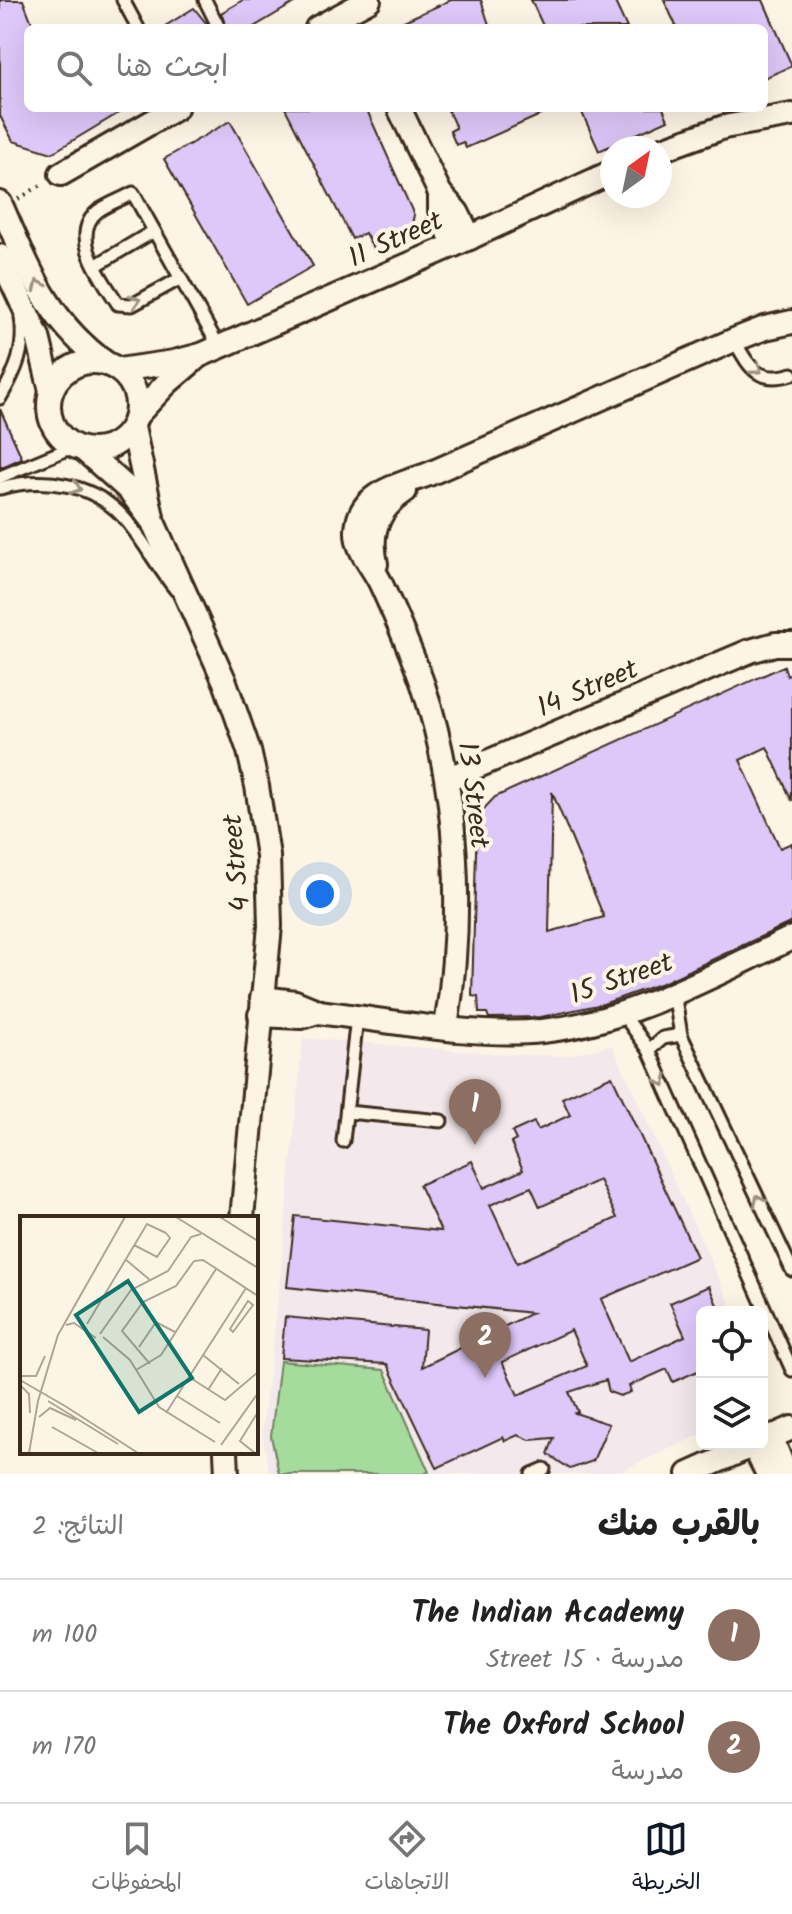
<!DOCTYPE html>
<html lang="ar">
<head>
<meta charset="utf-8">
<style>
	:root { --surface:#fff; --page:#f6f6f6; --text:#222; --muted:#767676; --line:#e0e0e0; --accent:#111827 }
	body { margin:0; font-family:Kalam,"Playpen Sans Arabic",sans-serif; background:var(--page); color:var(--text); direction:rtl }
	.controls { position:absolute; right:24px; bottom:24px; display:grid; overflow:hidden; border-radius:12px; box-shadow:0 8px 32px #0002 }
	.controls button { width:72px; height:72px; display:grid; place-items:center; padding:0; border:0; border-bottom:2px solid var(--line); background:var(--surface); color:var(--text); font:40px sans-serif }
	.compass { position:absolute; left:600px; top:136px; width:72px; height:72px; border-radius:50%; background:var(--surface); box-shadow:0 8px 32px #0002; rotate:33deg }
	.you { position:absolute; left:320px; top:894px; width:28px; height:28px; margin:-20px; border:6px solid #fff; border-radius:50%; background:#1a73e8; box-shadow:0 0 0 12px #1a73e833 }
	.badge { display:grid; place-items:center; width:52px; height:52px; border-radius:50%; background:var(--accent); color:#fff; font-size:26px; font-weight:700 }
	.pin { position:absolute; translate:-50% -66px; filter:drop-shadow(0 2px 4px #0008) }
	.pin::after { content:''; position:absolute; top:42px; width:28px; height:24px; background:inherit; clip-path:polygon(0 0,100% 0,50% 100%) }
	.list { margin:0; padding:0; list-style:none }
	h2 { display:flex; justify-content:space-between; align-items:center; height:104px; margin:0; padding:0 32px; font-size:34px }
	h2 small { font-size:26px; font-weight:400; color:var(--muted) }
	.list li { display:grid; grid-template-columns:52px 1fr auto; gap:24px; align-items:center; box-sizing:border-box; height:112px; padding:0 32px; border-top:2px solid var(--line) }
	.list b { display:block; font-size:30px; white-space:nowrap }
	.list p { margin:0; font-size:26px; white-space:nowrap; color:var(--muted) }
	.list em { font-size:26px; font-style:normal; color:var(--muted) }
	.icon { flex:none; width:44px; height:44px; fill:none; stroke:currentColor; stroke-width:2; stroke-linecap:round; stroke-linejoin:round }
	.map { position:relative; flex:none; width:792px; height:1474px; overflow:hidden; direction:ltr }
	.search { position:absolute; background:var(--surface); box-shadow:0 8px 32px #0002; left:24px; right:24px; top:24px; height:88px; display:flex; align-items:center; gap:20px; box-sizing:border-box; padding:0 28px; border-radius:12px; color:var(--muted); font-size:30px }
	.sheet { height:328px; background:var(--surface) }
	nav { display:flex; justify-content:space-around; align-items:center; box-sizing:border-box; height:112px; border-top:2px solid var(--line); background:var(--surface); font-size:22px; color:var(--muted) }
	nav a { display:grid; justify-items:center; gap:4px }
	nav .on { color:var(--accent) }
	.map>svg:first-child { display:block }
	.built { fill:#f3e8eb }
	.green { fill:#a6db9e; stroke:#70825e; stroke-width:2 }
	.building { fill:#ddc8f9; stroke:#3b2a1e; stroke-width:2; fill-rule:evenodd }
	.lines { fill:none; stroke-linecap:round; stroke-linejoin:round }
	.lane-casing { stroke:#3b2a1e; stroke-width:17 }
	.street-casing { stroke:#3b2a1e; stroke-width:28 }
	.path { stroke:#3b2a1e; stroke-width:4; stroke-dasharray:2 6; stroke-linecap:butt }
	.lane { stroke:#fcf5e5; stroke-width:11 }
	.street { stroke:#fcf5e5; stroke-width:22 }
	.oneway { stroke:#9c9082 }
	.labels { text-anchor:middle; stroke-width:8; stroke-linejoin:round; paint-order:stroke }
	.street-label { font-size:28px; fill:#3b2a1e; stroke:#fcf5e5 }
	.inset-road { fill:none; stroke:#afa495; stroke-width:2 }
	.view { fill:#0f766e; fill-opacity:0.15; stroke:#0f766e; stroke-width:4 }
	.inset-edge { fill:none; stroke:#3b2a1e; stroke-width:4 }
</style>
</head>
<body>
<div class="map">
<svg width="792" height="1474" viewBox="0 0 792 1474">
	<rect width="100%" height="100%" fill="#fcf5e5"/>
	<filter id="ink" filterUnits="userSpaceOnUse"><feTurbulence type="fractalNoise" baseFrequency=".0125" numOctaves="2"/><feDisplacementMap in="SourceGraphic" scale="16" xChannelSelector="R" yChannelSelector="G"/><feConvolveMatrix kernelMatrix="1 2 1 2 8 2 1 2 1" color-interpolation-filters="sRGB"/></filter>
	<g filter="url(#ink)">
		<!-- built -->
		<path class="built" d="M303,1038L500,1054L564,1056L612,1045L734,1312H702V1434L614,1474H270L262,1432L278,1300Z"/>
		<!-- green -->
		<path class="green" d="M280,1361L384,1370L429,1472L423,1474H279L271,1436Z"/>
		<!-- building -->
		<g class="building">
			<path d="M0,0H23L34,28H28V108H127L52,153L13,141L0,116Z"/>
			<path d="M243,0H299L252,28H227L221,13Z"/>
			<path d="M451,0H481L490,28H388Z"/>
			<path d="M531,0H614L627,28H544Z"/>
			<path d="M664,0H763L792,66L764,78V28H677Z"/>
			<path d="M194,8L210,28H162Z"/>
			<path d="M285,108H366L414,215L411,229L393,238L395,243L375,252L365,233L352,239Z"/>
			<path d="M447,108H556L466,148L463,142L456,145L450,131L456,128Z"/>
			<path d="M580,108H663L668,120L599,151Z"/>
			<path d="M230,121L313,266L247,304L164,159Z"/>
			<path d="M0,409L22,458L0,468Z"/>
			<path d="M784,666L787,676L792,673V801L767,747L740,760L780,848L792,843V922L665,982L603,1004L541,1017L489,1018L487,1013H479L478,997L472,996L477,816L495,797ZM552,792L604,917L549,932Z"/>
			<path d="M612,1076L697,1257L601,1299L629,1362L685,1336L670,1303L709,1286L720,1312H702V1374L700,1370L673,1382L667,1369L629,1386L631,1392L620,1396L609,1392L606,1380L569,1392L578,1412L575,1413L609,1424L593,1461L570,1469L548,1454L554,1438L530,1440L518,1435L505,1441L503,1437L437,1468L387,1364L281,1358L285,1317L425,1330L422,1367L532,1313L287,1287L295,1216L441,1231L419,1185L472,1161L484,1188L523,1170L511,1143L516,1140L512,1132L534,1122L538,1130L570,1115L562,1098ZM599,1180L617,1218L517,1263L490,1205L531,1187L540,1207ZM571,1330L587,1366L518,1395L502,1362Z"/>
		</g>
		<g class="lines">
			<defs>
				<g id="lane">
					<path d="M123,0L138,28"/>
					<path d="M205,0L219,28"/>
					<path d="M95,266L154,231"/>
					<path d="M181,278L132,305L118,304C104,281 67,236 98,211C108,204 122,199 133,193L219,347"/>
					<path d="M734,340C749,366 757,385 792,374"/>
					<path d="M0,398C16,371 26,349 21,317"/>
					<path d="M0,477L75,446"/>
					<path d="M0,488C44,476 94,483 125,519C144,541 157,567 176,590"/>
					<path d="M674,993L681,1035L792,1270"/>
					<path d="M623,1014L649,1050L792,1370"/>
					<path d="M649,1050L663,1038L681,1035"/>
					<path d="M347,1112L441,1121"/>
					<path d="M343,1141L357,1017"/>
					<path d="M532,1474L544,1469"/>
				</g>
				<g id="street">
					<path d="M317,28L369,0"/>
					<path d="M399,108L440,193L457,212L470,238"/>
					<path d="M660,150L724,127L792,115"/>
					<path d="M61,174L176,108"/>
					<path d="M440,193V210L454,245"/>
					<path d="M0,203C29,268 47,321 107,364"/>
					<path d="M0,256L38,337L51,391"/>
					<circle cx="93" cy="406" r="44"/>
					<path d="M119,370L174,362L201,355L454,245L612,172"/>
					<path d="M137,415L167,383L194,360"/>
					<path d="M133,427L152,517"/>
					<path d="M84,450L129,490L153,522L225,682L249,751L257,786L268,856L270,926L242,1218"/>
					<path d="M376,564C369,532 377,510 405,491"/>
					<path d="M447,779L750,651L775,644H792"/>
					<path d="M262,998L295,1002L317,1011"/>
					<path d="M260,1015L301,1017L318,1012C387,1020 474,1038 542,1031C631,1022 712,975 792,938"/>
					<path d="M446,1027C464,916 459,793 423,685C411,651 396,617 381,584C373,566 356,551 357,530C359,492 400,485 429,474L734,340L765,328L792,322"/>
					<path d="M771,1437L786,1474"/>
					<path d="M762,1441L792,1428"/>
					<path d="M753,1445L768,1474"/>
					<path d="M226,1452L227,1474"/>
					<path d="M689,1474L756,1444"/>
				</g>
			</defs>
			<!-- lane casing -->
			<use href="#lane" class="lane-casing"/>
			<!-- street casing -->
			<use href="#street" class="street-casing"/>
			<!-- path -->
			<path class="path" d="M18,199L45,183"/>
			<!-- lane -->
			<use href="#lane" class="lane"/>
			<!-- street -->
			<use href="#street" class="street"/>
		</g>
		<!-- one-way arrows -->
		<defs><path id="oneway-chevron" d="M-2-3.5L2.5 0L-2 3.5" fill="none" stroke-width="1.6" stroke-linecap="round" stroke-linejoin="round" transform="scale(2)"/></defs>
		<g class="oneway">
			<use href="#oneway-chevron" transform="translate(39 285) rotate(-115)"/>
			<use href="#oneway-chevron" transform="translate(135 301) rotate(-18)"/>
			<use href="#oneway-chevron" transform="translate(757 369) rotate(36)"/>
			<use href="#oneway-chevron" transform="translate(76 488) rotate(19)"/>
			<use href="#oneway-chevron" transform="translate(662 1081) rotate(66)"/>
			<use href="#oneway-chevron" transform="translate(759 1200) rotate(-115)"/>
		</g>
	</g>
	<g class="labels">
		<!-- street labels -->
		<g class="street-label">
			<text transform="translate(395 238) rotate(-24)" y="10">11 Street</text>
			<text transform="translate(587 687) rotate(-23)" y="10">14 Street</text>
			<text transform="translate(475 795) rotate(83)" y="10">13 Street</text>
			<text transform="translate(235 863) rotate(-95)" y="10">4 Street</text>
			<text transform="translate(621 977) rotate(-19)" y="10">15 Street</text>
		</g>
	</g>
	<!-- overview -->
	<g transform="translate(20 1216)">
		<rect width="238" height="238" fill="#fcf5e5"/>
		<path class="inset-road" d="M156,1L238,52M200,1L238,25M114,29L137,41L150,22L146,17M105,43L130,64M174,45L183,44L238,80M228,85L233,89L213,116L210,113ZM67,108L127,8L146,17M46,109L54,107L76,122M80,118L111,74L148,55L171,21L181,18M83,121L110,144L139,191L195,226M119,131L136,106L155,116M183,139L219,168M130,148L102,115L123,86L156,70L174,45M116,154L141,139L196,53M0,160H16L25,140M169,161L205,184L238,156M0,164L45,190M1,170L9,178L10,197M188,174L202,152M157,180L200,207M28,185L98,228M45,190L118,237M146,197L226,72M19,201L30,192L56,204M32,211L78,237M201,229L238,177M9,237L18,185L38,119L105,1M235,237L220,225L238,196"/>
		<path class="view" d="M108,65L172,162L119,196L56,99Z"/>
		<rect width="238" height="238" class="inset-edge"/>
	</g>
</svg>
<div class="controls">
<button><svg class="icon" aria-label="locate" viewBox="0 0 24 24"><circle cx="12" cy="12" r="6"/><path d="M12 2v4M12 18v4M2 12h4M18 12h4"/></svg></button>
<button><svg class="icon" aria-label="layers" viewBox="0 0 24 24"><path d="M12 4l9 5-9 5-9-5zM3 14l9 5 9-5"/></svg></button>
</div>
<svg class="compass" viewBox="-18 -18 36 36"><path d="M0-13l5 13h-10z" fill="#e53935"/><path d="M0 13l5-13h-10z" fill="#767676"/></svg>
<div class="you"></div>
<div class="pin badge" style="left:475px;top:1145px;background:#8d6e63">1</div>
<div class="pin badge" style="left:485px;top:1378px;background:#8d6e63">2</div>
<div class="search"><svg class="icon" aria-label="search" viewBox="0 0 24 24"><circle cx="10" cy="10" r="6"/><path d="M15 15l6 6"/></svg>ابحث هنا</div>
</div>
<section class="sheet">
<h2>بالقرب منك<small>النتائج: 2</small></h2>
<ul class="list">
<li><span class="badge" style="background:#8d6e63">1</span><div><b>The Indian Academy</b><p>مدرسة · 15 Street</p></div><em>100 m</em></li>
<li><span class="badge" style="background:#8d6e63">2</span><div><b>The Oxford School</b><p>مدرسة</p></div><em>170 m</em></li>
</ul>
</section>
<nav>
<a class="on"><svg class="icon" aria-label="map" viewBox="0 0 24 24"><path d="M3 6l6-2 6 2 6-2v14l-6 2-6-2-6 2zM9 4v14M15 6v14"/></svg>الخريطة</a>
<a><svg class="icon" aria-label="directions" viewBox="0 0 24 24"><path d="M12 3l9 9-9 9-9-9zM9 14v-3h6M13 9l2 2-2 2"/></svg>الاتجاهات</a>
<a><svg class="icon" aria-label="saved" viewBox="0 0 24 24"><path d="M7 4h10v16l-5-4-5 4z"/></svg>المحفوظات</a>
</nav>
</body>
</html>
